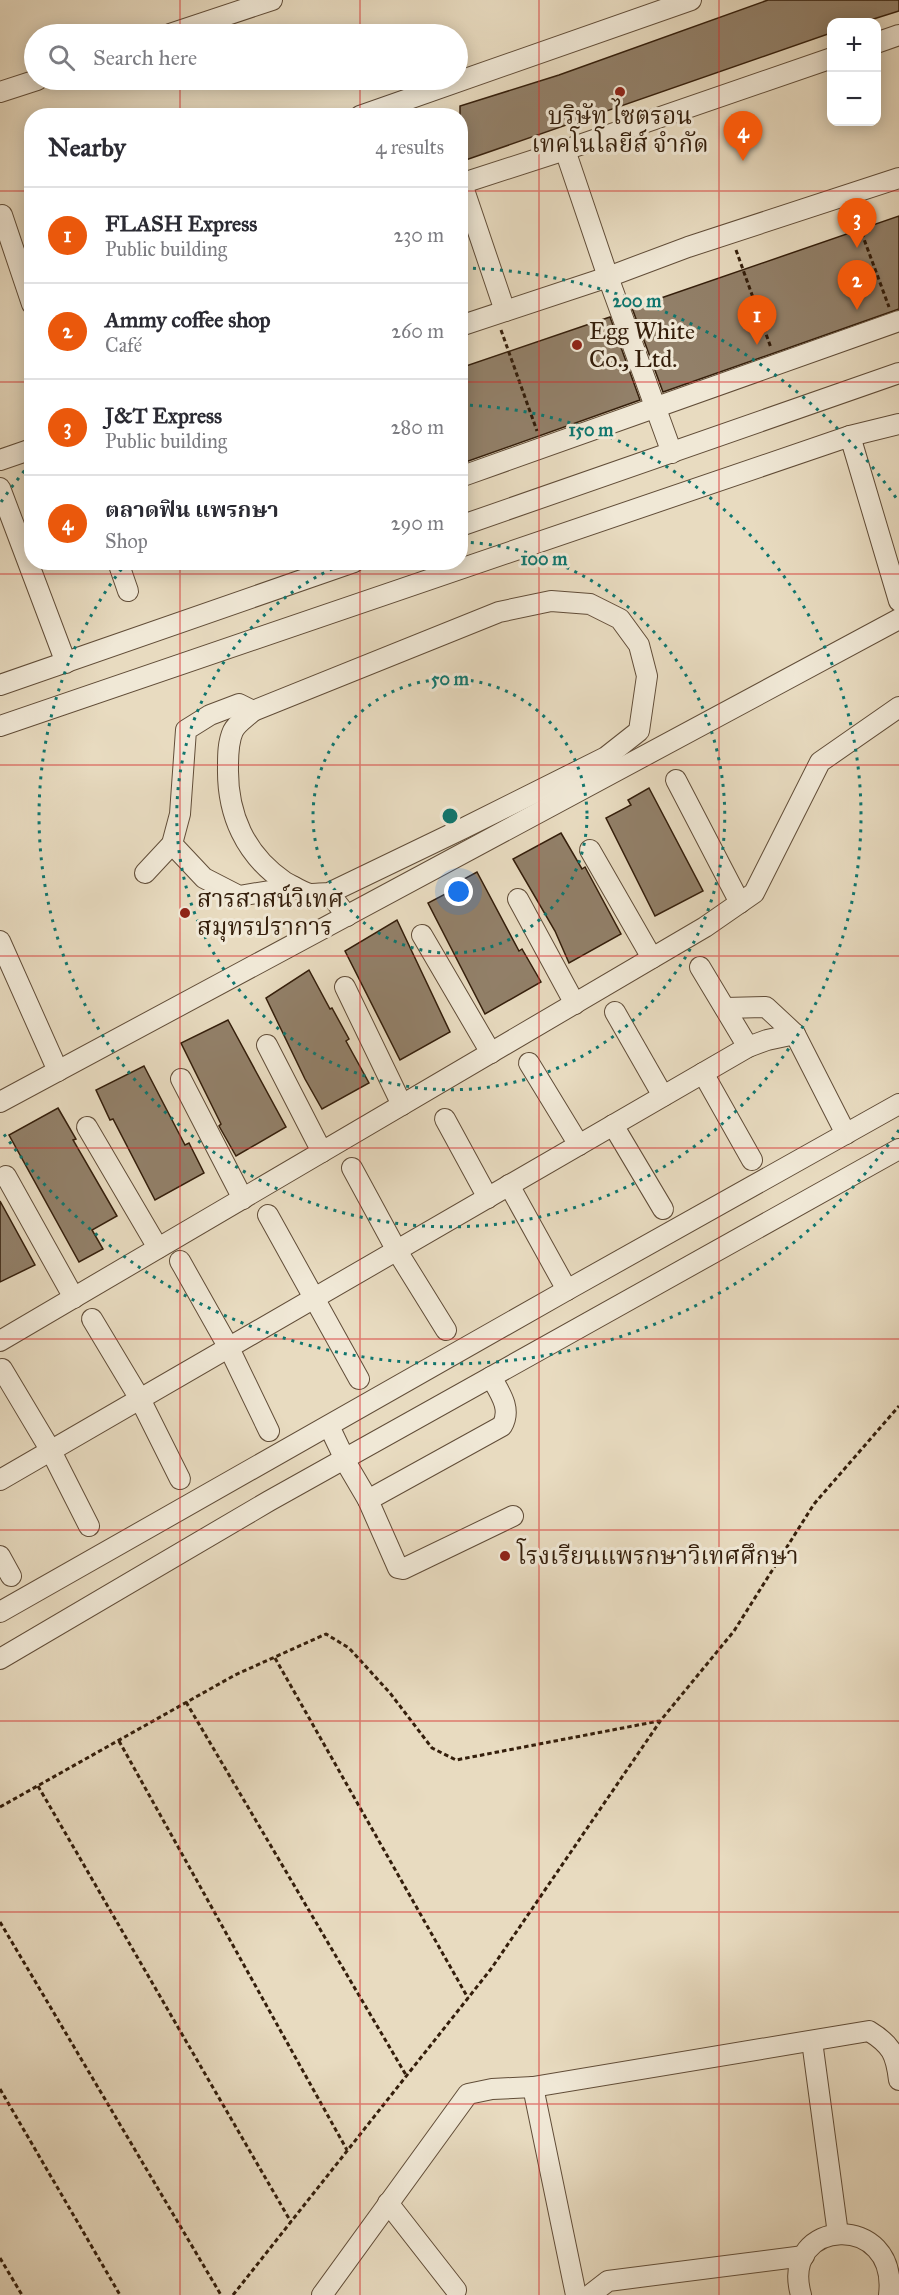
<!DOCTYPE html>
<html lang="en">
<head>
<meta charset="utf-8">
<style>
	:root { --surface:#fff; --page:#f2f2f3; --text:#2b2b33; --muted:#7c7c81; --line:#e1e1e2; --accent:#ea580c }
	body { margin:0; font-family:"IM FELL Great Primer","Noto Serif Thai",serif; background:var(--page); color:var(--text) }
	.controls { position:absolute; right:18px; top:18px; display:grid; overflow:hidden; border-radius:12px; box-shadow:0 3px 15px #0003 }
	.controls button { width:54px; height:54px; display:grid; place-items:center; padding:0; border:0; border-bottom:2px solid var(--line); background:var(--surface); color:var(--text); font:30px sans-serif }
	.you { position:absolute; left:459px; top:892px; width:21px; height:21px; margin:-15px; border:4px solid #fff; border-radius:50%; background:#1a73e8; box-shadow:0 0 0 9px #1a73e833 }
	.badge { display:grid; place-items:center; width:39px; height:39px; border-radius:50%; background:var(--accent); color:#fff; font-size:20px; font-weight:700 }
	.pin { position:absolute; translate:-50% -50px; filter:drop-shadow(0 2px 3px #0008) }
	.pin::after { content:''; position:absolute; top:32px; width:21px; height:18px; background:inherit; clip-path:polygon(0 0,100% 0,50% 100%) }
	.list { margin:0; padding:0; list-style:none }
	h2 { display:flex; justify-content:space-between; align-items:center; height:78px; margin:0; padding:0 24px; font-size:26px }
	h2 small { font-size:20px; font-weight:400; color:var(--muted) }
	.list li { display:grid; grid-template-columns:39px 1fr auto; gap:18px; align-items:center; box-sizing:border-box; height:96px; padding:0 24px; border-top:2px solid var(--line) }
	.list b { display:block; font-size:22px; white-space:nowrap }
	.list p { margin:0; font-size:20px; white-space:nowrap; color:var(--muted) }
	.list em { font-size:20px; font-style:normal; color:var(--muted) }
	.icon { flex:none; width:33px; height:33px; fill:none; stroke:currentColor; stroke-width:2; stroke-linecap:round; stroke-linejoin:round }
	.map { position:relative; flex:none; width:899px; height:2295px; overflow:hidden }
	.search { position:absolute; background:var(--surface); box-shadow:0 3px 15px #0003; left:24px; top:24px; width:444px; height:66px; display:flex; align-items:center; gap:15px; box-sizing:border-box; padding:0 21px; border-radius:33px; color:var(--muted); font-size:22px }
	.panel { position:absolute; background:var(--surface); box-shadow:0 3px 15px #0003; left:24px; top:108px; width:444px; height:462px; border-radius:24px }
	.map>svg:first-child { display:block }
	.building { fill:#928069; stroke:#341e0b; stroke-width:1.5 }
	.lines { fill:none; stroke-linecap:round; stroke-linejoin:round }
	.minor-casing { stroke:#614d38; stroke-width:22 }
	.path { stroke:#341e0b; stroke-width:3; stroke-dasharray:4.5 3; stroke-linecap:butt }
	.minor { stroke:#f0e8d6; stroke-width:20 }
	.grid { fill:none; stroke:#d62828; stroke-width:1.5; stroke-opacity:0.55 }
	.ring { fill:none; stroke:#0f766e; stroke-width:3; stroke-dasharray:3 6 }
	.poi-dot { fill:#8f2418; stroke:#f0e8d6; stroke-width:2 }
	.labels { text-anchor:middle; stroke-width:6; stroke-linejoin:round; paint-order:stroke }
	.poi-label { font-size:24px; fill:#341e0b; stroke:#f0e8d6; text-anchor:start }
	.centre { fill:#0f766e; stroke:#f0e8d6; stroke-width:3 }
	.ring-label { font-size:18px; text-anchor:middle; font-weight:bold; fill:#0f766e; stroke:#f0e8d6; stroke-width:6; stroke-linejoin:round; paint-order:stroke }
</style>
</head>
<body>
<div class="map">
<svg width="899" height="2295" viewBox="0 0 899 2295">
	<rect width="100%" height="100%" fill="#e8dbc0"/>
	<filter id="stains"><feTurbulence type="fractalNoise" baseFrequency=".00333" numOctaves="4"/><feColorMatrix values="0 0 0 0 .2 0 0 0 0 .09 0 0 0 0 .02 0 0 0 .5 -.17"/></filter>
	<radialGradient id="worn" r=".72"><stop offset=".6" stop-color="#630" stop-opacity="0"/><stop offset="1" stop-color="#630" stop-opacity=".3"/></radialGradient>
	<!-- building -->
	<g class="building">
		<path d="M768,0H899V11L864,22H831V33L460,162V106L559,75Z"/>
		<path d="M899,216V309L663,392L632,308Z"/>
		<path d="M610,317L640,400L460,464V368Z"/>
		<path d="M649,788L703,891L655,916L606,818L631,805L628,800Z"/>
		<path d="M561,833L582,869L585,867L621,934L569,963L555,931L513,859Z"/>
		<path d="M477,872L519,951L522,949L541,982L485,1014L428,903L455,889L453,885Z"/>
		<path d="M397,920L450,1032L400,1060L345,951Z"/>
		<path d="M309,970L330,1009L332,1008L349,1039L346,1041L369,1083L322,1109L305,1079L266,998Z"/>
		<path d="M228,1020L286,1127L236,1156L219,1126L221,1124L181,1043Z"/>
		<path d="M144,1066L185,1145L189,1143L204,1173L155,1200L113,1119L110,1120L96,1090Z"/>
		<path d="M58,1108L76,1139L73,1140L117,1216L92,1230L103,1249L79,1262L9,1135Z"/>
		<path d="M0,1201L35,1265L0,1282Z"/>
	</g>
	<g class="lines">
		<defs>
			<g id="minor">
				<path d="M170,34L272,0"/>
				<path d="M876,43L899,35"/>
				<path d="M0,92L37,80"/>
				<path d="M360,116L691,0"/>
				<path d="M565,150L608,277L672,453"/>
				<path d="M460,184L565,150L832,58"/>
				<path d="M462,184L505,311"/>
				<path d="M2,215L32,304"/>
				<path d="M460,326L608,277L688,247L899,178"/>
				<path d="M850,436L899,424"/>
				<path d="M0,460L32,449"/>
				<path d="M460,477L899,321"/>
				<path d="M0,488L66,663"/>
				<path d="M460,526L899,373"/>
				<path d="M118,562L128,591"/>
				<path d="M0,685L354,562"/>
				<path d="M0,726L850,436L899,601"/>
				<path d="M676,780L740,903"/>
				<path d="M172,844L204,878L239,896L294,887"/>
				<path d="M590,850L652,958"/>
				<path d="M145,873L172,844L180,814L186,730L210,715L239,704L253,711"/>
				<path d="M329,893L464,828L606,757L639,731L647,676L639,645L620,619L590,604L551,601L499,612L253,711C247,717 237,723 233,731C228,742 228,755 228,767C227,814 245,855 285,882C293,886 302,892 310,894C316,894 323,893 329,893L347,916"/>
				<path d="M518,899L575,1004"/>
				<path d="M422,935L491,1053"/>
				<path d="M0,941L58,1071"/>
				<path d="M700,967L748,1047"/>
				<path d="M345,987L402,1105"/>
				<path d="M725,1008L766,1007L795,1034L846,1134"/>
				<path d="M615,1012L663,1096"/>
				<path d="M267,1045L322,1152"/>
				<path d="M529,1063L579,1145"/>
				<path d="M703,1073L752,1160"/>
				<path d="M181,1079L243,1199"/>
				<path d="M0,1102L899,619"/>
				<path d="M445,1119L488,1198"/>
				<path d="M613,1125L663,1209"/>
				<path d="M87,1127L158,1248"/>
				<path d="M352,1168L397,1251L446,1330"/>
				<path d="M6,1176L74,1298"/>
				<path d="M509,1185L567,1290"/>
				<path d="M268,1215L359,1379"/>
				<path d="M180,1261L229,1348L269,1431"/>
				<path d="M92,1319L140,1399L180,1479"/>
				<path d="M0,1341L705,927L754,893L820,762L899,707"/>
				<path d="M2,1369L51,1451L89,1526"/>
				<path d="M491,1377C500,1393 512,1409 502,1426L368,1500L398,1568L403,1569L513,1516"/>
				<path d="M329,1426L348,1466L368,1500"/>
				<path d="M0,1480L748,1047L767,1040L795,1034"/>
				<path d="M0,1556L11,1576"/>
				<path d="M0,1612L567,1290L899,1104"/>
				<path d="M0,1659L269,1501L899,1149"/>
				<path d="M812,2041L838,2234"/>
				<path d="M533,2087L869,2031C892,2045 896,2055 899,2080"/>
				<path d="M388,2203L456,2290"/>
				<path d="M322,2295L468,2094L492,2089L533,2087L576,2295"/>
				<path d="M590,2295L608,2281L804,2256"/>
				<path d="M801,2295C779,2217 899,2211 889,2295"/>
			</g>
		</defs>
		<!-- minor casing -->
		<use href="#minor" class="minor-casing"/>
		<!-- path -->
		<g class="path">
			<path d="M854,212L889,307"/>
			<path d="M736,250L771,348"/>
			<path d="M501,330L537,431"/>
			<path d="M275,1658L468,1998"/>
			<path d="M186,1702L406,2075"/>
			<path d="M119,1741L347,2150"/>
			<path d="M38,1786L291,2222"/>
			<path d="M0,1807L235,1675L326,1634L349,1648L390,1693L432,1748L456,1760L659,1721"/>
			<path d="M0,1922L221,2295"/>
			<path d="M0,2089L120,2295"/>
			<path d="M0,2258L22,2295"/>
			<path d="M233,2295L491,1969L661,1720L734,1631L814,1504L899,1406"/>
		</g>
		<!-- minor -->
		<use href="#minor" class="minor"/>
	</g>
	<!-- grid -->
	<path class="grid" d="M180,0V34M360,0V34M539,0V2295M719,0V2295M180,80V116M360,80V116M0,191H32M460,191H899M0,382H32M460,382H899M180,562V2295M360,562V2295M0,574H899M0,765H899M0,956H899M0,1148H899M0,1339H899M0,1530H899M0,1721H899M0,1912H899M0,2104H899"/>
	<!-- distance rings -->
	<g class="ring">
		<circle cx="450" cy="816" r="137"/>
		<path d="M462 542A274 274 0 1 1 345 563"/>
		<path d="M461 405A411 411 0 1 1 126 563"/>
		<path d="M899 1130A548 548 0 0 1 1 1130M1 502A548 548 0 0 1 30 464M464 268A548 548 0 0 1 899 502"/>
	</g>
	<!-- markers -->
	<g class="poi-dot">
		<circle cx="620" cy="92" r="6"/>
		<circle cx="577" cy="345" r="6"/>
		<circle cx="185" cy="913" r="6"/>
		<circle cx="505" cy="1556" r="6"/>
	</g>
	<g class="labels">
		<!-- poi labels -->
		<g class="poi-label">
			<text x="620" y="124" text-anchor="middle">บริษัท ไซตรอน<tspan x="620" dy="28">เทคโนโลยีส์ จำกัด</tspan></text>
			<text x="589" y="339">Egg White<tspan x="589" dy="28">Co., Ltd.</tspan></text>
			<text x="197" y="907">สารสาสน์วิเทศ<tspan x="197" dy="28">สมุทรปราการ</tspan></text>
			<text x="517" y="1564">โรงเรียนแพรกษาวิเทศศึกษา</text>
		</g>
	</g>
	<circle cx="450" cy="816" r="9" class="centre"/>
	<g class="ring-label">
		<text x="637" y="307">200 m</text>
		<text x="591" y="436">150 m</text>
		<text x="544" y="565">100 m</text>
		<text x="450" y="685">50 m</text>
	</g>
	<rect width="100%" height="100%" filter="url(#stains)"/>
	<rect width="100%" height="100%" fill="url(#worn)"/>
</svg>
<div class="controls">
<button>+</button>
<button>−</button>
</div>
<div class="you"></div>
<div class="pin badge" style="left:757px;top:345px">1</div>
<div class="pin badge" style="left:857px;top:310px">2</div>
<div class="pin badge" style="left:857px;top:248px">3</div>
<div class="pin badge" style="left:743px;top:161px">4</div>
<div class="search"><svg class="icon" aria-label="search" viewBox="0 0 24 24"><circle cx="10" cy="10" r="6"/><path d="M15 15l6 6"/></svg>Search here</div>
<section class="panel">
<h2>Nearby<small>4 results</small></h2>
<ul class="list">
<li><span class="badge">1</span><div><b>FLASH Express</b><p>Public building</p></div><em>230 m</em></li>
<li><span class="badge">2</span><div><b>Ammy coffee shop</b><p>Café</p></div><em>260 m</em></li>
<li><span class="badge">3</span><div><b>J&amp;T Express</b><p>Public building</p></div><em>280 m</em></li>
<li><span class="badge">4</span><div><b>ตลาดฟิน แพรกษา</b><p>Shop</p></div><em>290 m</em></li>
</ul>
</section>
</div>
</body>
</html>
